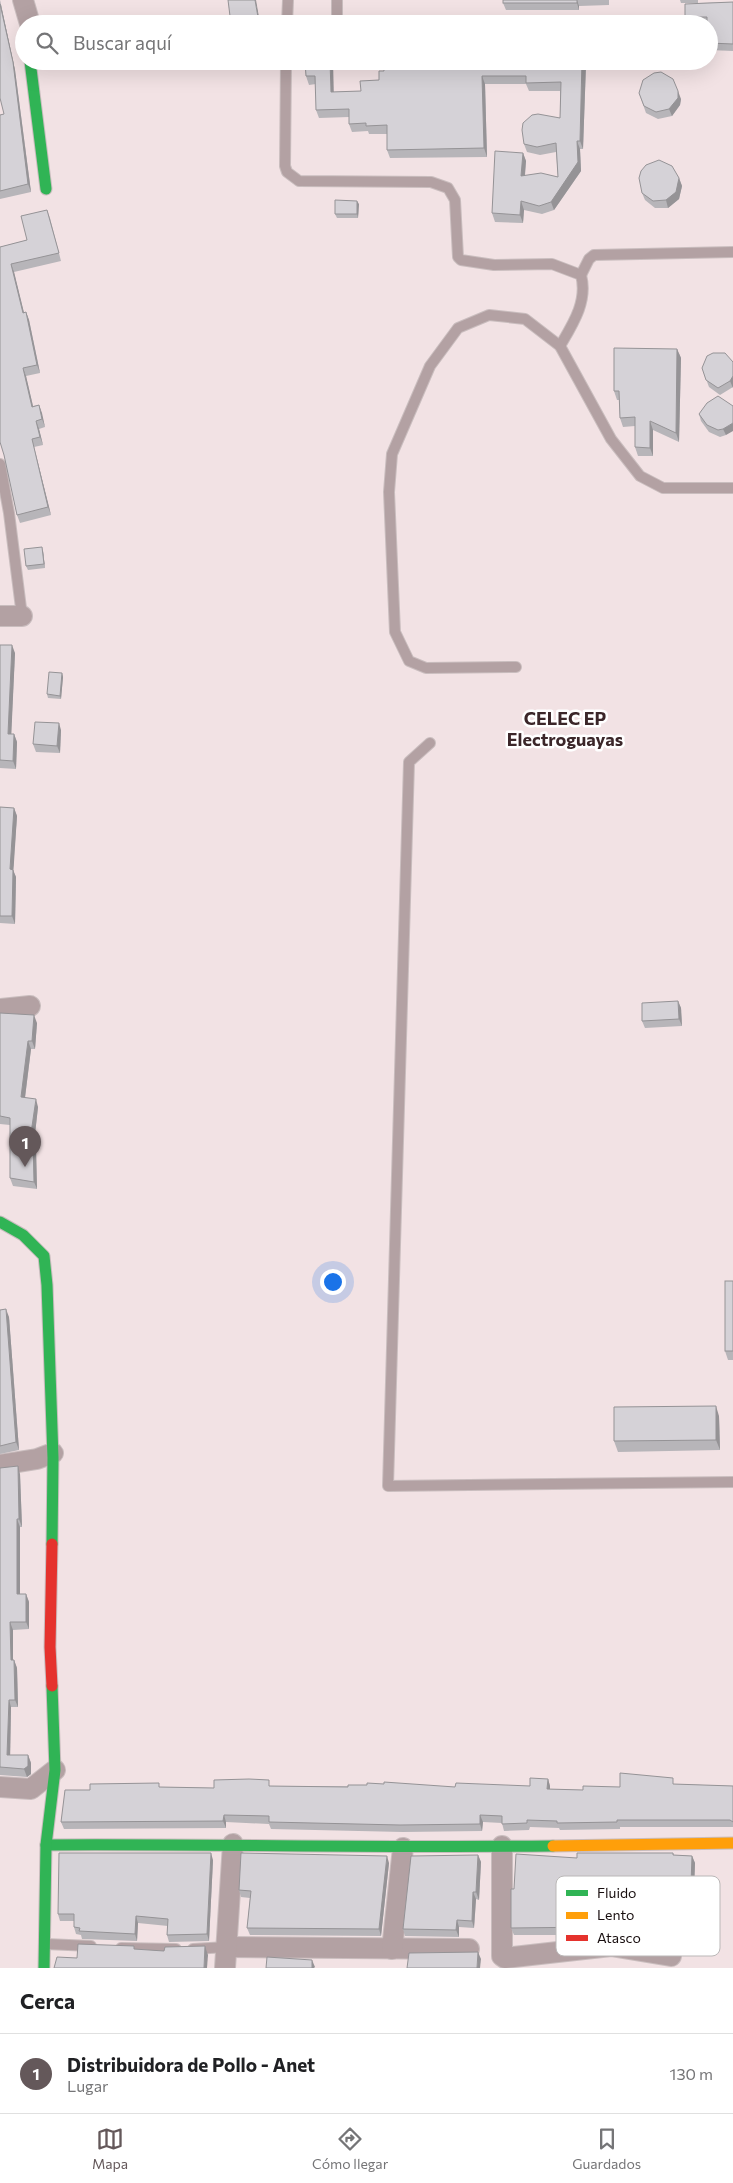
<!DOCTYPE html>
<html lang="es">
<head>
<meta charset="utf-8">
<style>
	:root { --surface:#fff; --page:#f6f6f6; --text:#202124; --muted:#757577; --line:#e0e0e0; --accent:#64585a }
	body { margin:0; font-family:Commissioner,sans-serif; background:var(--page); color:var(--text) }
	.you { position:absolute; left:332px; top:1281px; width:18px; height:18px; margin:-12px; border:4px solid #fff; border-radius:50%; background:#1a73e8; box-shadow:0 0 0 8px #1a73e833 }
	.badge { display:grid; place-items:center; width:32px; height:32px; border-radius:50%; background:var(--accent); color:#fff; font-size:16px; font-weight:700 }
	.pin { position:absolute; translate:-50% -41px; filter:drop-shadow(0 1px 2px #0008) }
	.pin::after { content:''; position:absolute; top:26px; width:18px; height:15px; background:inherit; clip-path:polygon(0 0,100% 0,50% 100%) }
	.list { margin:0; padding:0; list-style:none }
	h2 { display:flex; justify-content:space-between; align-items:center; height:65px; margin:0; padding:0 20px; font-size:21px }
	h2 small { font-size:16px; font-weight:400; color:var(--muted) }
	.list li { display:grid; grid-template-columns:32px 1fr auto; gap:15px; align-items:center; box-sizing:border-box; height:80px; padding:0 20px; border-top:1px solid var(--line) }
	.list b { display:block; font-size:19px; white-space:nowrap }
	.list p { margin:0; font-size:16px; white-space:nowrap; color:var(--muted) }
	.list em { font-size:16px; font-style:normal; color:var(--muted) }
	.icon { flex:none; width:28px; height:28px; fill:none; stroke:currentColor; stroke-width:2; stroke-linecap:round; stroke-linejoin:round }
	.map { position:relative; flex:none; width:733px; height:1968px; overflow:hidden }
	.search { position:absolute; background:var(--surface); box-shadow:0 5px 20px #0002; left:15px; right:15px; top:15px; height:55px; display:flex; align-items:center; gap:12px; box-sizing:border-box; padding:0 18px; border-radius:28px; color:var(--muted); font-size:19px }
	.sheet { height:145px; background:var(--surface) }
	nav { display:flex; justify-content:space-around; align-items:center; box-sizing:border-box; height:70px; border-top:1px solid var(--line); background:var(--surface); font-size:14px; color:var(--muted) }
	nav a { display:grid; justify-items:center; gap:2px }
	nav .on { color:var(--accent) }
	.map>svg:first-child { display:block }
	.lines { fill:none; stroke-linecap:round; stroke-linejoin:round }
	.lane-casing { stroke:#c9bdbe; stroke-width:12 }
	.street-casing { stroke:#c9bdbe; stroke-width:22 }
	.fast-casing { stroke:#c9bdbe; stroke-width:13 }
	.slow-casing { stroke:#c9bdbe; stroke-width:13 }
	.jam-casing { stroke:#c9bdbe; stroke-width:13 }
	.lane { stroke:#b3a1a3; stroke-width:10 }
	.street { stroke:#b3a1a3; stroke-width:20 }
	.fast { stroke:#30b455; stroke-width:11 }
	.slow { stroke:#ff9f0a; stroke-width:11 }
	.jam { stroke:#e5322d; stroke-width:11 }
	.wall { fill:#b7b5b9 }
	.shaded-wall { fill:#959396 }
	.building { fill:#d5d2d7; stroke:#959396 }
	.labels { text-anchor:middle; stroke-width:5; stroke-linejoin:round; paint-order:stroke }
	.district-label { font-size:18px; font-weight:bold; fill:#3b2629; stroke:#fff }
	.key { fill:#fff; stroke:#bab7b7; stroke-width:1 }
	.key-label { font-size:14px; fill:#180e0f }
</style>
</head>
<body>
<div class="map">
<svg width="733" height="1968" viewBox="0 0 733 1968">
	<rect width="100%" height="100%" fill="#f2e2e4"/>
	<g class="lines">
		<defs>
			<g id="lane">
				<path d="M337,0V24"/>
				<path d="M287,24L288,0"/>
				<path d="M286,61L285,166L287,172L299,181L431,182L448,188L455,200L458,257L461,260L494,265L552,264L581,275C588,301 573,324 560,346"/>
				<path d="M581,275L589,259L594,255L733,252"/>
				<path d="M0,464L9,513L22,616"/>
				<path d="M516,667L426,668L409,661L395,632L389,492L392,454L430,366L458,328L489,315L525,319L560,346L611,439L640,476L663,488H733"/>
				<path d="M430,743L409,762L388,1486L733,1482"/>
				<path d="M46,1944L91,1946"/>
				<path d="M121,1948L176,1949"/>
				<path d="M193,1949L227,1947"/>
			</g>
			<g id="street">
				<path d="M23,0L30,24"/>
				<path d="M0,616H22"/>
				<path d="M0,1009L30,1006"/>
				<path d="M0,1465L37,1459L53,1453"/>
				<path d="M0,1787L31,1789L55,1770"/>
				<path d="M502,1846V1956L505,1958L611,1946L671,1956"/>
				<path d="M227,1947L469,1949"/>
				<path d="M392,1949L403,1848"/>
				<path d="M225,1968L233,1844"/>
			</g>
			<g id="fast">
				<path d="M30,61L46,189"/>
				<path d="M0,1222L23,1235L44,1256L47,1285L53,1458L52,1544"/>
				<path d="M46,1845C215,1844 384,1848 553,1846"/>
				<path d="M44,1968L46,1845L55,1770L52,1686"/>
			</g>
			<path id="slow" d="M553,1846L733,1843"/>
			<path id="jam" d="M52,1686L50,1647L52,1544"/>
		</defs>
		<!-- lane casing -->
		<use href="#lane" class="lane-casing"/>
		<!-- street casing -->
		<use href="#street" class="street-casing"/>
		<!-- fast casing -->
		<use href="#fast" class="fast-casing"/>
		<!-- slow casing -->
		<use href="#slow" class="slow-casing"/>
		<!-- jam casing -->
		<use href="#jam" class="jam-casing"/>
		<!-- lane -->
		<use href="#lane" class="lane"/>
		<!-- street -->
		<use href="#street" class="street"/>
		<!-- fast -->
		<use href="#fast" class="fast"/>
		<!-- slow -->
		<use href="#slow" class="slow"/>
		<!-- jam -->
		<use href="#jam" class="jam"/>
	</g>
	<!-- wall -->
	<g class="wall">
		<path d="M0,0L15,70L31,192L0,199V115L4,114Z"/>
		<path d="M503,0H609V5L579,6V10H506L503,3Z"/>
		<path d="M680,0H698V3L733,2V51L709,50V24H687L685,17L698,3H681Z"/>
		<path d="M305,61L334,92L361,91L379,80L384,71L586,64L583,149H580L581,171L554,210L542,214L524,210L523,223L495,222L492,213L523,153L526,161L525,176L558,177L556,152L540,155L527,152L524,144L560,118V91H529L526,84H485L487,157L390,158L387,150V134H369L368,131L352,132L349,124V117L319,118L316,110V84L309,85L306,76Z"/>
		<path d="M639,93L681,99L680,105L672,116L658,119L646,113Z"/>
		<path d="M679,178L682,186L679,199L668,208H655L645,200L642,193Z"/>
		<path d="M359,204L358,218H337L335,214Z"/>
		<path d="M47,210L50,218L61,261L14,272L24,313L26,312L29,320L40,373L26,376L33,406L39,405L45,427L39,429L43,445L34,447L51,515L20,523L17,515L4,455L0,247L27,240Z"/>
		<path d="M677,349L681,358L679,442L653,430V456H638L635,447V426L623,427L620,418L619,400H617L614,391Z"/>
		<path d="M733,362V387L720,395L709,387L702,368Z"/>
		<path d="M733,406L726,435L720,437L709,432L701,421L699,414Z"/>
		<path d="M43,551L45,568L28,570L26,566Z"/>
		<path d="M0,645L15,653L11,734H14L17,742L16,769L0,768Z"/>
		<path d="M62,673L63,677L61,699L48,698L47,694Z"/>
		<path d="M61,730L60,753L36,752L33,744Z"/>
		<path d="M0,807L14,808L17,816L13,870L16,877L15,924L0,923Z"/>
		<path d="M678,1001L681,1008L682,1026L645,1028L642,1021Z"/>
		<path d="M0,1013L37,1023L35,1049H31L25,1098L38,1107L34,1143L36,1148L37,1189L13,1186L10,1178V1125L0,1124Z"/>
		<path d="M733,1281V1360H728L725,1351Z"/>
		<path d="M0,1310L9,1317L19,1450L0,1454Z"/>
		<path d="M719,1416L720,1450L618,1452L614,1441Z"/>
		<path d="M0,1468L20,1474L22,1527H20V1594H26L29,1602V1629L13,1630V1660H14L17,1668L18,1707H11L10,1755H28L31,1763V1774L27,1777L0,1775Z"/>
		<path d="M548,1779L550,1786V1789L583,1790L620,1787L675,1784L733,1786V1827H620V1829L560,1830L559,1828L530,1827L529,1830L504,1831L502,1823L483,1822L482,1831L403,1832L271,1829L269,1824L226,1822V1828L64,1829L61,1822L90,1790L161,1787L214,1788L272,1786L455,1787L530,1786Z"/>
		<path d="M673,1853L674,1855L692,1856L695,1863L694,1884L706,1885L709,1892L708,1934L598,1933V1935H514L511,1928L514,1889L577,1858Z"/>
		<path d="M478,1855L481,1862L479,1900L476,1899L474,1928L459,1927V1937L405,1936L403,1929Z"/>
		<path d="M213,1860L209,1941L169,1942L167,1935L168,1926L138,1923L137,1941L82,1939L81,1935L76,1934L74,1927V1921H60L58,1914Z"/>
		<path d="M389,1863L381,1936L250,1935L247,1928L250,1898L241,1897L239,1890Z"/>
	</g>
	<!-- shaded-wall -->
	<g class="shaded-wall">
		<path d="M0,0L15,70L31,192L28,184Z"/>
		<path d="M255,0H256L260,23L258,17Z"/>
		<path d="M577,0L579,6V10L577,3Z"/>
		<path d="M330,61H333L334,100L331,92Z"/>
		<path d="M582,61H585L586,64L583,149L580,141Z"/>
		<path d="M482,76L485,84L487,157L484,148Z"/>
		<path d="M678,91L681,99L680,105L672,116L669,109Z"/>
		<path d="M577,141L580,149L581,171L554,210L551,202Z"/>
		<path d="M523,153L526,161L524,184L521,176Z"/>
		<path d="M679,178L682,186L679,199L668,208L666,200Z"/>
		<path d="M357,201L359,204L358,218L357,214Z"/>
		<path d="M521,201L524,210L523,223L520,215Z"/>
		<path d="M11,264L14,272L26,321L23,313Z"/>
		<path d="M26,312L29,320L40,373L37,365Z"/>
		<path d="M677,349L681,358L679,442L676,433Z"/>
		<path d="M23,368L26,376L35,415L32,407Z"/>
		<path d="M733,376V388L730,381Z"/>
		<path d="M39,405L42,413L45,427L42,419Z"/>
		<path d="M36,421L39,429L43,445L40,437Z"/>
		<path d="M650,421L653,430V456L650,448Z"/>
		<path d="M733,423V431L726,435L723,429Z"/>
		<path d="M32,439L51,515L48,507Z"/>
		<path d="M42,547L43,551L45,568L44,564Z"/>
		<path d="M12,645L15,653L11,741L8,734Z"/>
		<path d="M62,673L63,677L61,699L60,696Z"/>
		<path d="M59,723L61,730L60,753L57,746Z"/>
		<path d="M14,734L17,742L16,769L13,761Z"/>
		<path d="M14,808L17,816L13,877L10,869Z"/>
		<path d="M13,870L16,877L15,924L12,916Z"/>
		<path d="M678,1001L681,1008L682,1026L679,1019Z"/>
		<path d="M34,1015L37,1023L35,1049L32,1041Z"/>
		<path d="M28,1041L31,1049L24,1105L21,1097Z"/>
		<path d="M36,1099L38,1107L34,1143L36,1148L37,1189L34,1182L30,1140Z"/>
		<path d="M6,1309L9,1317L19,1450L16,1442Z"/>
		<path d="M716,1406L719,1416L720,1450L716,1440Z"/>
		<path d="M18,1466L20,1474L22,1527L19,1519Z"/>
		<path d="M17,1519L20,1527V1602L17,1594Z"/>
		<path d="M26,1594L29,1602V1629L26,1622Z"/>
		<path d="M10,1622L13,1630V1668L11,1660Z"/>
		<path d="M14,1660L17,1668L18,1707L15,1700Z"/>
		<path d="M9,1700L11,1707L10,1763L7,1755Z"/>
		<path d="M28,1755L31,1763V1774L27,1777L24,1769Z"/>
		<path d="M548,1779L550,1786V1796L547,1789Z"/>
		<path d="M224,1815L226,1822V1828L223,1821Z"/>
		<path d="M480,1815L483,1822L482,1831L480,1824Z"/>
		<path d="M211,1853L213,1860L209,1941L207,1934Z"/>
		<path d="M478,1855L481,1862L479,1900L476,1892Z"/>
		<path d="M387,1856L389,1863L381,1936L379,1929Z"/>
		<path d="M692,1856L695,1863L694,1892L691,1884Z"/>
		<path d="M706,1885L709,1892L708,1934L705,1926Z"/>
		<path d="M473,1892L476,1899L474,1928L472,1921Z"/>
		<path d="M136,1916L138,1923L137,1941L135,1934Z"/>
		<path d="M457,1920L459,1927V1937L456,1930Z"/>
		<path d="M205,1946L208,1955L207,1968H204Z"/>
		<path d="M478,1952L481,1959L480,1968H477Z"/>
		<path d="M312,1960L315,1967L314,1968H312Z"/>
	</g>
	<!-- building -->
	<g class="building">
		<path d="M228,0H255L258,17H263V24H231Z"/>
		<rect x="503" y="0" width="74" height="3"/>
		<path d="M733,2V44L709,43V24H707V17H685V4Z"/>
		<path d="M0,4L13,62L28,184L0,191V115L4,114L0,98Z"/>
		<path d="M305,61H330L331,92L361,91L360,81L379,80V71H384L383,61H582L580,141H577L578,162L551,202L539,206L521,201L520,215L492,213L495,151L523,153L521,176L541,173L558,177L556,143L537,147L524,144L522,130L523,123L532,115L538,114L560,118L561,82L526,83V76H482L484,148L387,150V125L366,126V123L349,124V109L316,110L315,76H306Z"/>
		<path d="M661,72L673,79L678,91V98L669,109L656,112L644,106L639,93L643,80L654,73Z"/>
		<path d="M659,160L672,166L679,178L676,192L666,200L653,201L642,193L639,178L641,171L646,165Z"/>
		<path d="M335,200L357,201V214H335Z"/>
		<path d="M47,210L59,253L11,264L23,313L26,312L37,365L23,368L32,407L39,405L42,419L36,421L40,437L32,439L48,507L17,515L4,455L0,442V247L27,240L21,216Z"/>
		<path d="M614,348L677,349L676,433L650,421V448L635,447V417L620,418L619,391H614Z"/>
		<path d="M713,353H725L733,362V376L730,381L718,388L706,380L702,368L707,356Z"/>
		<path d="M718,396L733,406V423L723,429L718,430L707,425L699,414L707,403Z"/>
		<path d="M42,547L44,564L26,566L24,549Z"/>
		<path d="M0,645H12L8,734H14L13,761L0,760Z"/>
		<path d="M49,672L62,673L60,696L47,694Z"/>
		<path d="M35,722L59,723L57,746L33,744Z"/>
		<path d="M0,807L14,808L10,869L13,870L12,916H0Z"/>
		<path d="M678,1001L679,1019L642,1021V1003Z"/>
		<path d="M0,1013L34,1015L32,1041H28L21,1097L36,1099L30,1140H33L34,1182L10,1178V1118L0,1116Z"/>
		<rect x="725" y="1281" width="8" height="70"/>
		<path d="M6,1309L16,1442L0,1446V1310Z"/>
		<path d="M716,1406V1440L614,1441V1407Z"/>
		<path d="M18,1466L19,1519H17V1594H26V1622H10L11,1660H14L15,1700H9L7,1755H28V1766L24,1769L0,1767V1468Z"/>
		<path d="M620,1773L673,1778V1784L733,1786V1822L730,1820H617V1822L557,1823V1821L527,1820V1823L502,1824V1816L480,1815V1824L400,1825L269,1822V1816L224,1815L223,1821L61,1822L65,1790H90V1784L159,1783V1787L214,1788V1780L249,1779L269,1780V1786L348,1787V1785H367V1783L384,1784V1782L455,1787L456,1783L530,1786V1778L548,1779L547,1789L583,1790V1786L620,1787Z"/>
		<path d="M59,1853H211L207,1934L167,1935L168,1919L136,1916L135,1934L79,1931L80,1928L74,1927V1914H58Z"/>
		<path d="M241,1853L387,1856L379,1929L247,1928L251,1891L239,1890Z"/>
		<path d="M577,1853H673V1855L692,1856L691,1884L706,1885L705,1926L595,1925V1927L511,1928V1889H514L516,1854L577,1858Z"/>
		<path d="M478,1855L476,1892H473L472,1921L457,1920L456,1930L403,1929L411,1856Z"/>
		<path d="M78,1944L134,1946V1949L164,1951L165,1947L205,1946L204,1968H54L57,1957L77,1958Z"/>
		<path d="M478,1952L477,1968H407L409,1953Z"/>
		<path d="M267,1957L312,1960V1968H266Z"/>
	</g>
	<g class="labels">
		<!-- district labels -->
		<g class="district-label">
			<text x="565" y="725">CELEC EP<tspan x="565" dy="21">Electroguayas</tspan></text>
		</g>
	</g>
	<!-- legend -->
	<rect x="556" y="1876" width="164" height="80" rx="8" class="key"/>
	<rect x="566" y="1890" width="22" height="6" fill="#30b455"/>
	<rect x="566" y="1912" width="22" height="7" fill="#ff9f0a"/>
	<rect x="566" y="1935" width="22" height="6" fill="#e5322d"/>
	<g class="key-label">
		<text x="597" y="1898">Fluido</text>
		<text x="597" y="1920">Lento</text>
		<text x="597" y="1943">Atasco</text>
	</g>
</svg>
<div class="you"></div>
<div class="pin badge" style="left:25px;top:1167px">1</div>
<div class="search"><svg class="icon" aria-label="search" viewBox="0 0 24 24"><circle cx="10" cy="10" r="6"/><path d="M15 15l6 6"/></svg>Buscar aquí</div>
</div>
<section class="sheet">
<h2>Cerca<small></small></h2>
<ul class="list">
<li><span class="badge">1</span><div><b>Distribuidora de Pollo - Anet</b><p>Lugar</p></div><em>130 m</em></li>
</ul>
</section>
<nav>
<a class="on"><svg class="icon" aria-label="map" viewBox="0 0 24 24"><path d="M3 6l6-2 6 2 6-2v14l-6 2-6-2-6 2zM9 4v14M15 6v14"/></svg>Mapa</a>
<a><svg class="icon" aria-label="directions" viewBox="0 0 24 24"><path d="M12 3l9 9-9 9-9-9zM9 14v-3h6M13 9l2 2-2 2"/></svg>Cómo llegar</a>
<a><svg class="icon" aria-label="saved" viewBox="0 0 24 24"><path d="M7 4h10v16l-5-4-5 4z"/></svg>Guardados</a>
</nav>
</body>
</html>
